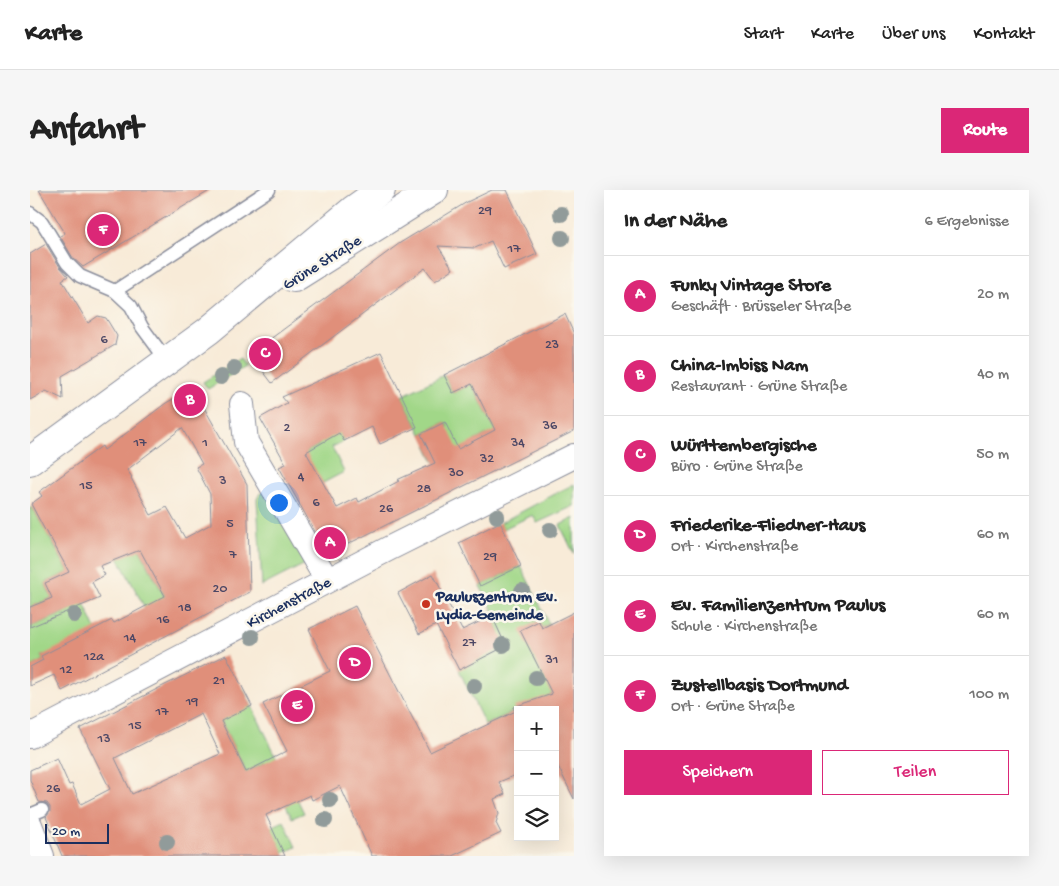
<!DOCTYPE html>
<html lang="de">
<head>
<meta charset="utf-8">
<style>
	:root { --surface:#fff; --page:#f6f6f6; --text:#222; --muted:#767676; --line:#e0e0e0; --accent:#db2777 }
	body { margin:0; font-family:"Gochi Hand",sans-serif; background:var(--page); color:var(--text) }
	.controls { position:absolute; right:15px; bottom:15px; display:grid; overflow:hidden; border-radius:0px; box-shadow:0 5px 20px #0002 }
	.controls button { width:45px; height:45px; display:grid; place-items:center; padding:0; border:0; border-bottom:1px solid var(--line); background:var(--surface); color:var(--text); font:25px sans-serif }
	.scale { position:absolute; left:15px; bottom:12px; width:64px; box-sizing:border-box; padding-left:5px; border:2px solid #1b2f5e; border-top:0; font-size:14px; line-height:18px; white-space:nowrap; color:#1b2f5e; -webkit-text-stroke:4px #fbf7ec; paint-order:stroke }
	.you { position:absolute; left:248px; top:312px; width:18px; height:18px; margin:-12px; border:4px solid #fff; border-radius:50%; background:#1a73e8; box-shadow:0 0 0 8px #1a73e833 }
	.badge { display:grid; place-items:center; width:32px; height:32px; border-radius:50%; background:var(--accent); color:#fff; font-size:16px; font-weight:700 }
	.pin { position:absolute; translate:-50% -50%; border:2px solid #fff; box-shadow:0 1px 5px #0006 }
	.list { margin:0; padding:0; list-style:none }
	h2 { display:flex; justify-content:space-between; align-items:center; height:65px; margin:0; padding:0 20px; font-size:21px }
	h2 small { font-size:16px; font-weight:400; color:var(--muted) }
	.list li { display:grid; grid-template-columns:32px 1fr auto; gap:15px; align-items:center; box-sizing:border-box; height:80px; padding:0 20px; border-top:1px solid var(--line) }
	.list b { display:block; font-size:19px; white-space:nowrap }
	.list p { margin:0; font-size:16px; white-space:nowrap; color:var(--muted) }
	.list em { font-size:16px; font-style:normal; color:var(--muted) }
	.actions { display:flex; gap:10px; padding:15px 20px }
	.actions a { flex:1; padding:11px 0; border:1px solid var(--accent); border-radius:0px; text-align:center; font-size:18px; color:var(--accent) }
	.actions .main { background:var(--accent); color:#fff }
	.icon { flex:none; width:28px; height:28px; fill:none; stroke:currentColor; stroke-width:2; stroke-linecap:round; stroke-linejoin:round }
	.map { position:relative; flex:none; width:544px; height:666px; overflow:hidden; border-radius:0px }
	header { display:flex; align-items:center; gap:30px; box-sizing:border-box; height:70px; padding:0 25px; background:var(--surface); border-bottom:1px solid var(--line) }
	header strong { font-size:24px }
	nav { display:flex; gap:28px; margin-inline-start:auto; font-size:18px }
	.intro { display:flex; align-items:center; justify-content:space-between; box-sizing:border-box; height:120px; padding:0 30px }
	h1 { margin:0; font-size:35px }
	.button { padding:12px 22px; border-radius:0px; background:var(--accent); color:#fff; font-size:18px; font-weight:700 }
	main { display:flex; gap:30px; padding:0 30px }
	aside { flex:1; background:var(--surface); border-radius:0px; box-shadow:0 5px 20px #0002 }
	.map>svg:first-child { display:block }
	.green { fill:#a1d788; stroke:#5e8373 }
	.building { fill:#e08f7a; fill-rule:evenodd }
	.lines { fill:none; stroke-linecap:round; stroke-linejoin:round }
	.service-casing { stroke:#8a8d9b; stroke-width:15 }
	.minor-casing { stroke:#8a8d9b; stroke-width:26 }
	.secondary-casing { stroke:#8a8d9b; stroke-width:30 }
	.service { stroke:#fff; stroke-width:12 }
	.minor { stroke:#fff; stroke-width:24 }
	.secondary { stroke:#fff; stroke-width:28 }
	.tree { fill:#919b9a }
	.poi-dot { fill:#c8321e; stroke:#fbf7ec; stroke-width:2 }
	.labels { text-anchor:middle; stroke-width:5; stroke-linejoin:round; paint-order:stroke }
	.number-label { font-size:14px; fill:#4c4765 }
	.street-label { font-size:16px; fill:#1b2f5e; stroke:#fbf7ec }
	.poi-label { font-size:16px; font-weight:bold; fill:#1b2f5e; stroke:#fbf7ec; text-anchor:start }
</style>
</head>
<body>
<header>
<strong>Karte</strong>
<nav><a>Start</a><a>Karte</a><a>Über uns</a><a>Kontakt</a></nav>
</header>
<div class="intro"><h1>Anfahrt</h1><a class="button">Route</a></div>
<main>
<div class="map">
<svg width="544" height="666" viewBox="0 0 544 666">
	<rect width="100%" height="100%" fill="#fbf7ec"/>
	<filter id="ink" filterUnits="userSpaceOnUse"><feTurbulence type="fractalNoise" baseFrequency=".02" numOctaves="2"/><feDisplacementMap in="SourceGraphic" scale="10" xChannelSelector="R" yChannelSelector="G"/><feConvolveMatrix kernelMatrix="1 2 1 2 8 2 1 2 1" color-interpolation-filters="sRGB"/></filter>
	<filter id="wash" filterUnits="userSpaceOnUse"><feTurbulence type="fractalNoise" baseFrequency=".0096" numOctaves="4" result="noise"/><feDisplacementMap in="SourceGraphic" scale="20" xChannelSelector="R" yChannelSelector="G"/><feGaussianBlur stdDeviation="1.12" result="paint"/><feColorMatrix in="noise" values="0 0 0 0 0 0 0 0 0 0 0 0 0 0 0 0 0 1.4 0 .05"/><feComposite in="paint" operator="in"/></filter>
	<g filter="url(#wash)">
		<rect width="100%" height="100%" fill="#f8ebd8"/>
		<!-- green -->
		<g class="green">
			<path d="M210,169L215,176L178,199L173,192Z"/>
			<path d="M414,185L423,203L442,194L467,244L455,245L444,251L446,255L427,260L404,272L396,255L415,246L412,240L418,237L415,232L391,244L372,206Z"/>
			<path d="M304,233L314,251L302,257L314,282L293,293L273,264L289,255L283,244Z"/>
			<path d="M544,294V316L507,333L503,325L473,339L470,333Z"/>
			<path d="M230,303H236L279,372L232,396L227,309Z"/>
			<path d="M2,317L39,382L15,393L22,408L0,417V318Z"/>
			<path d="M544,328V364L530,335Z"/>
			<path d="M105,351L135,407L115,418L85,362Z"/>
			<path d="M491,376L519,434L512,438L508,431L500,435L522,504L455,535L429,480L470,443L461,426L465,424L450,396Z"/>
			<path d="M54,413L68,444L11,466L13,470L0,477V437L30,425Z"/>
			<path d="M213,498L274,623L262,628L235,572L216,582L191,531L195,507Z"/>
			<path d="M254,631L266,657L253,663L241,637Z"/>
		</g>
		<g id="blocks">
			<!-- building -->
			<g class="building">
				<path d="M9,0H181L53,77L43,68L30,46L35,43Z"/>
				<path d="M462,0H477L507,64L474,79L461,51L445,58L408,56L423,79L405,91L395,78L373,94L242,193L220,164L370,53L437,12Z"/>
				<path d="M16,54L30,77L38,86L32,90L58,133L68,126L76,128L87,146L85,155L32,186L33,209L16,201L0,210V64Z"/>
				<path d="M535,124L544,144V241L304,361L294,358L249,277L256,274L230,228L257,213L252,207L351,162L387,237L350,254L342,237L314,251L309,243L276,262L307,318L327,308L329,312L369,291L367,290L405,273L391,244L415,232L428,259L465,240L442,194L423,203L414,185Z"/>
				<path d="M163,198L217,294L220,402L175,425L32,501L24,485L0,496V477L13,470L11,466L82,430L84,433L135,406L110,360L70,376L75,385L62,392L70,408L0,437V417L22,408L15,393L39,382L20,347L19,348L1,314L12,306L9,302L72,256L74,260L136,213ZM152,238L172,274L166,277L180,304L181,334L155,348L137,317L121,325L101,288L102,287L97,280Z"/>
				<path d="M470,332L491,376L450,396L429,353Z"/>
				<path d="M403,384L432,440L462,426L476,456L429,480L406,435L389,444L368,403Z"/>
				<path d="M325,416L400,562L488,520V584L469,592L475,604L464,609L469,623L466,633L471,643L422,666H342L310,596L282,610L280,605L236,625L255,666H32L16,627L20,622V617L17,613L9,612L0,590V580L27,568L39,595L42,594L51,614L80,599L50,539L127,499L196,465L222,516L191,531L216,582L257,561L233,514L300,481L279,439ZM171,524L190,564L102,604L85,568Z"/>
				<path d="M544,422V609L525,570V520H484V517L522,504L490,440L509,431L512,438Z"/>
			</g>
		</g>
	</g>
	<g filter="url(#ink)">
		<use href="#blocks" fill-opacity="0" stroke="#8a8d9b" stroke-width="1"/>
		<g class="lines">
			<defs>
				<g id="service">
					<path d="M0,23L12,32L37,73L50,86L85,101L101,116L112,137L137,171"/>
					<path d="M85,101L239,0"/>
					<path d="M0,625L12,620"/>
				</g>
				<g id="minor">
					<path d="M212,214L216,252L297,390"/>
					<path d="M0,546L358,359L544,266"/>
					<path d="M0,635L12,666"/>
				</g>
				<g id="secondary">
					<path d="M264,88L404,0"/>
					<path d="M0,271L178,141L323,20L351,0"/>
				</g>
			</defs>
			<!-- service casing -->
			<use href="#service" class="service-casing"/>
			<!-- minor casing -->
			<use href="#minor" class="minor-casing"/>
			<!-- secondary casing -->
			<use href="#secondary" class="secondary-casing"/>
			<!-- service -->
			<use href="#service" class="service"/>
			<!-- minor -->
			<use href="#minor" class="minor"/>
			<!-- secondary -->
			<use href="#secondary" class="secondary"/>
		</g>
		<!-- trees -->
		<g class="tree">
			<circle cx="531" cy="24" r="8"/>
			<circle cx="532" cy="48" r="8"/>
			<circle cx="204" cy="178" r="8"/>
			<circle cx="191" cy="187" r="8"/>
			<circle cx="467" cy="326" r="8"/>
			<circle cx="520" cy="340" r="8"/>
			<circle cx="492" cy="401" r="8"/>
			<circle cx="44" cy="425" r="8"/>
			<circle cx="222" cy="447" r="8"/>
			<circle cx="473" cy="455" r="8"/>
			<circle cx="506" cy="488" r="8"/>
			<circle cx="444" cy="496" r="8"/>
			<circle cx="300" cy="610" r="8"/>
			<circle cx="295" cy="630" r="8"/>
			<circle cx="137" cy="652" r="8"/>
		</g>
	</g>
	<!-- markers -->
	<circle class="poi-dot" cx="396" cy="414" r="5"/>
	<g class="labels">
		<!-- number labels -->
		<g class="number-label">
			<text x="455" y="24">29</text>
			<text x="484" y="62">17</text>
			<text x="74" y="153">6</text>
			<text x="522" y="158">23</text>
			<text x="520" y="239">36</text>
			<text x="257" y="241">2</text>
			<text x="110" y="256">17</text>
			<text x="175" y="256">1</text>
			<text x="488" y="256">34</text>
			<text x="457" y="272">32</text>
			<text x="426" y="286">30</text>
			<text x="271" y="290">4</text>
			<text x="193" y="294">3</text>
			<text x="56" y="299">15</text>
			<text x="394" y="302">28</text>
			<text x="286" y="316">6</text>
			<text x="356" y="322">26</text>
			<text x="200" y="337">5</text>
			<text x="203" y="368">7</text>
			<text x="460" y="370">29</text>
			<text x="190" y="402">20</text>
			<text x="155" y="421">18</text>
			<text x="133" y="433">16</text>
			<text x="100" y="451">14</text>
			<text x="439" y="456">27</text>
			<text x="64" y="470">12a</text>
			<text x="522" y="473">31</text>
			<text x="36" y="483">12</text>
			<text x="189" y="494">21</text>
			<text x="162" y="515">19</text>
			<text x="132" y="525">17</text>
			<text x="105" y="539">15</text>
			<text x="74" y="552">13</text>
			<text x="23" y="602">26</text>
		</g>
		<!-- street labels -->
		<g class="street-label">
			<text transform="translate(291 71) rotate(-32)" y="6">Grüne Straße</text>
			<text transform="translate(258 411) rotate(-28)" y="6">Kirchenstraße</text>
		</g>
		<!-- poi labels -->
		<g class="poi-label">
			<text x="406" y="411">Pauluszentrum Ev.<tspan x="406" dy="18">Lydia-Gemeinde</tspan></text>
		</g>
	</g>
</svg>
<div class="controls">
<button>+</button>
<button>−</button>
<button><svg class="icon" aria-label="layers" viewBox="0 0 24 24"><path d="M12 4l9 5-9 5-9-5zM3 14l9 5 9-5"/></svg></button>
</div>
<div class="scale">20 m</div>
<div class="you"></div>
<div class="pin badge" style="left:300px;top:353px">A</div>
<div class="pin badge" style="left:160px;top:210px">B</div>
<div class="pin badge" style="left:235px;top:164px">C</div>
<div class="pin badge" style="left:325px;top:473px">D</div>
<div class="pin badge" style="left:267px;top:516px">E</div>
<div class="pin badge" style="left:73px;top:40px">F</div>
</div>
<aside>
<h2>In der Nähe<small>6 Ergebnisse</small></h2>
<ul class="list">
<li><span class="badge">A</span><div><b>Funky Vintage Store</b><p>Geschäft · Brüsseler Straße</p></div><em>20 m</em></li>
<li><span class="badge">B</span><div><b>China-Imbiss Nam</b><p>Restaurant · Grüne Straße</p></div><em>40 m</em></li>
<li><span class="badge">C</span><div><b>Württembergische</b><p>Büro · Grüne Straße</p></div><em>50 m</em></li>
<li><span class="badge">D</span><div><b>Friederike-Fliedner-Haus</b><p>Ort · Kirchenstraße</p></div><em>60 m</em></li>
<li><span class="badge">E</span><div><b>Ev. Familienzentrum Paulus</b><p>Schule · Kirchenstraße</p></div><em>60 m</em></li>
<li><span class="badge">F</span><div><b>Zustellbasis Dortmund</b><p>Ort · Grüne Straße</p></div><em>100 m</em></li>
</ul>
<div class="actions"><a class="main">Speichern</a><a>Teilen</a></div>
</aside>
</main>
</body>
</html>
